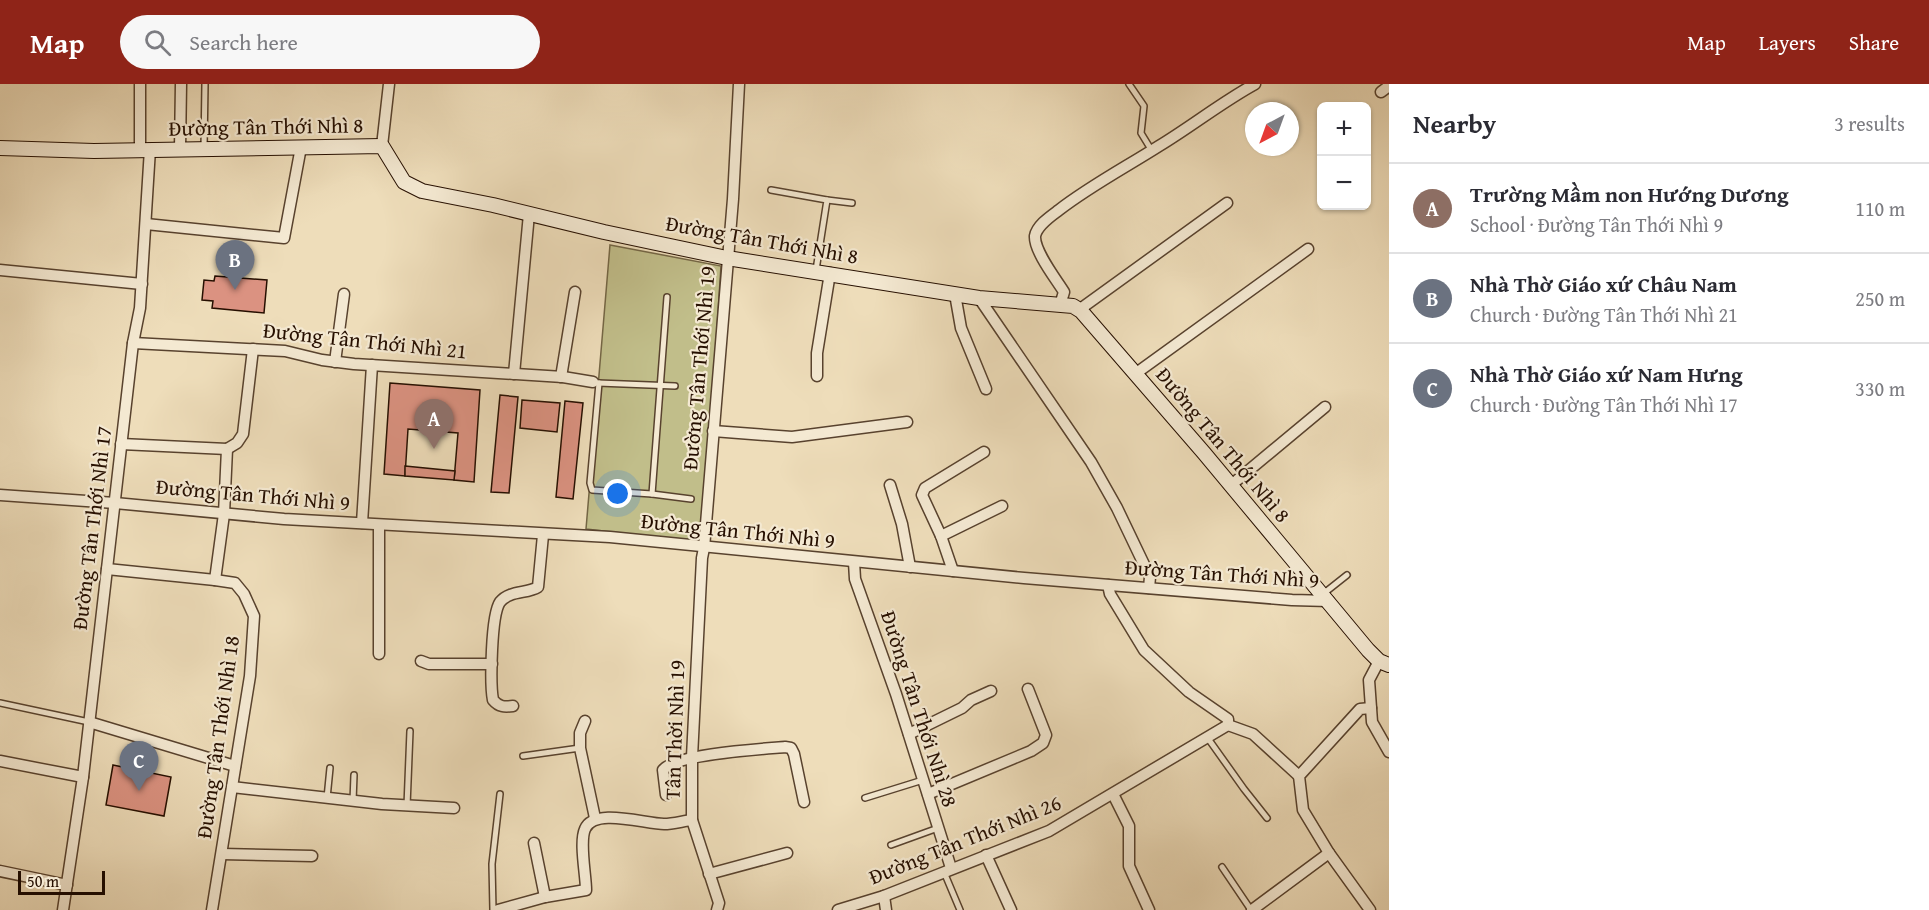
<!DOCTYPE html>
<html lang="en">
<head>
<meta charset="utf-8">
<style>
	:root { --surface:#fff; --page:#f7f7f7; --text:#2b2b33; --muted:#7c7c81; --line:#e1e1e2; --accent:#8f2418 }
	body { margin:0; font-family:"Gentium Book Plus",serif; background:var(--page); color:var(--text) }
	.controls { position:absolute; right:18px; top:18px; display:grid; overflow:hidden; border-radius:9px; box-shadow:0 2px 4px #0004 }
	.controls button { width:54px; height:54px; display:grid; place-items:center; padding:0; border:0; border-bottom:2px solid var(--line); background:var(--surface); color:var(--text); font:30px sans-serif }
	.compass { position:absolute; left:1245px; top:18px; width:54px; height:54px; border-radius:50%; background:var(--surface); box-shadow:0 2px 4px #0004; rotate:221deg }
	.scale { position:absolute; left:18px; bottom:15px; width:87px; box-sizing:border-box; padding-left:6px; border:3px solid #260f00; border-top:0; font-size:16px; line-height:21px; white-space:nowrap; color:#260f00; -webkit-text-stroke:4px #f4e9d2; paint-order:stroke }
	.you { position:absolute; left:618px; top:410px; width:21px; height:21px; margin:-15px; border:4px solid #fff; border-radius:50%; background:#1a73e8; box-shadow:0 0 0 9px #1a73e833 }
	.badge { display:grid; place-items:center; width:39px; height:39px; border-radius:50%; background:var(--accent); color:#fff; font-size:20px; font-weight:700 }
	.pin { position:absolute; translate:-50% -50px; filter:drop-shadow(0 2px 3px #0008) }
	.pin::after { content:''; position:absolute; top:32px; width:21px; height:18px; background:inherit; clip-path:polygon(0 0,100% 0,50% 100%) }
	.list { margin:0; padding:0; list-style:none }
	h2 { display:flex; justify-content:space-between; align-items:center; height:78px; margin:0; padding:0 24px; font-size:26px }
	h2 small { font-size:20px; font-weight:400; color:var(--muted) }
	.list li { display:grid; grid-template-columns:39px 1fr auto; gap:18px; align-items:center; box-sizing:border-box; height:90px; padding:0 24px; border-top:2px solid var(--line) }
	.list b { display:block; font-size:22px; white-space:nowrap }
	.list p { margin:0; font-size:20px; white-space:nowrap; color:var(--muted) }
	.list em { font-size:20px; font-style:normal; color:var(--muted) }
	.icon { flex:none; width:33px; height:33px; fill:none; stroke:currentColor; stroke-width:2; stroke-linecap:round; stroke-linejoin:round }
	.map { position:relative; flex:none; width:1389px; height:826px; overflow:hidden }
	header { display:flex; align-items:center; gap:36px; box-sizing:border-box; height:84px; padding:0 30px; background:var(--accent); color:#fff }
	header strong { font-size:28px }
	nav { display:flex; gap:33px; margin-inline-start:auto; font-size:21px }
	.search { width:420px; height:54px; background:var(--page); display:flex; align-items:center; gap:15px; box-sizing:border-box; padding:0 21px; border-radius:33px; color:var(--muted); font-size:22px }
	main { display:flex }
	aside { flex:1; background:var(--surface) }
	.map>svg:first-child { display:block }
	.green { fill:#c1be8a; stroke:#746645; stroke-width:1.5 }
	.building { fill:#db9281; stroke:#260f00; stroke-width:1.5 }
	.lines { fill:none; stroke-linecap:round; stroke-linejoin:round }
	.lane-casing { stroke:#58422e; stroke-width:8 }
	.street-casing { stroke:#58422e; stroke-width:13 }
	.secondary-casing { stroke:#260f00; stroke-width:16 }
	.lane { stroke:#f4e9d2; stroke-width:5 }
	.street { stroke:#f4e9d2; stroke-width:10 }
	.secondary { stroke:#f4e9d2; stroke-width:14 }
	.labels { text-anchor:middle; stroke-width:4.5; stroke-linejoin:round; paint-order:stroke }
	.street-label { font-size:21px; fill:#260f00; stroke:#f4e9d2 }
</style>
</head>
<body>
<header>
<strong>Map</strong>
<div class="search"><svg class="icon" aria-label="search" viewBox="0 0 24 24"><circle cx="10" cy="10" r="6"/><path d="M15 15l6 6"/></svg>Search here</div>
<nav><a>Map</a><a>Layers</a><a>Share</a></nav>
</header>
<main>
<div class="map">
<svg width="1389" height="826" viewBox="0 0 1389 826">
	<rect width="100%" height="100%" fill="#eeddba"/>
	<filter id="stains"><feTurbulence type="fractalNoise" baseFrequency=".00333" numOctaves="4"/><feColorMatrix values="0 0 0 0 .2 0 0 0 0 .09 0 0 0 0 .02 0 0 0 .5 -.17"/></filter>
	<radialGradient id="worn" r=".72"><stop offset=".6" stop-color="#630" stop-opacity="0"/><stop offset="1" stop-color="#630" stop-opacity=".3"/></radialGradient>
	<!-- green -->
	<path class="green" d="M610,161L721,182L703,458L586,445Z"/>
	<!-- building -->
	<g class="building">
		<path d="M215,192L267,196L264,229L212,224L213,217L202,216L204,196L214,197Z"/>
		<path d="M390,299L480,306L474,398L454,396L458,349L408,345L405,392L384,390Z"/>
		<path d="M500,311L518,313L509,409L491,408Z"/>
		<path d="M522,316L560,319L557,348L520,344Z"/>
		<path d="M565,317L583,319L573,415L556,413Z"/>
		<path d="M405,382L455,387L454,396L405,392Z"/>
		<path d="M113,681L171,693L164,732L106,721Z"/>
	</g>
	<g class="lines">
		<defs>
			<g id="lane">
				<path d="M1129,0L1144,22L1141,49L1152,67"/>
				<path d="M204,64L205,0"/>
				<path d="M771,106L827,116L816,186"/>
				<path d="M827,116L852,119"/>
				<path d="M598,299L675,302"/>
				<path d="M599,299L590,399L592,406L652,410L691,415"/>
				<path d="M652,410L667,213"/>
				<path d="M1323,510L1347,491"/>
				<path d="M0,619L89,638"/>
				<path d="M1207,653L1244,705L1267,734"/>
				<path d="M523,672L580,664"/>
				<path d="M327,714L330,684"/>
				<path d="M865,714L923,696"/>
				<path d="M353,717L354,691"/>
				<path d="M407,722L410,647"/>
				<path d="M891,761L938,744"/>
				<path d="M1222,783L1251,826"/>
				<path d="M944,788L960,826"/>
				<path d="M493,826L492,780L500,710"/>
			</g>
			<g id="street">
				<path d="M1381,8L1389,2"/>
				<path d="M382,62L389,0"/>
				<path d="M180,65L181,0"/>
				<path d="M140,66V0"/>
				<path d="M146,140L284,154L301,63"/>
				<path d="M0,186L142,200"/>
				<path d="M955,210L961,244L986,305"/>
				<path d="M979,214L1091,378L1117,424L1150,493L1149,504"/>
				<path d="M1060,221L1064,208C1056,195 1034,167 1035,152C1037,141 1051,132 1059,126C1090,102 1126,83 1159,62C1192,42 1222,18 1255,0"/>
				<path d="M1081,226L1083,223L1227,119"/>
				<path d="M133,259L285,267L322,276L354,280L563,293L593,298"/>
				<path d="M335,278L344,210"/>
				<path d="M514,290L529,130"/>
				<path d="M1135,290L1308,165"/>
				<path d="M817,292V269L830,189"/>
				<path d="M561,293L575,208"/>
				<path d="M713,347L792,353L907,338"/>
				<path d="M121,360L227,365"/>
				<path d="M227,365L237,359L243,350L253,265"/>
				<path d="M890,401L902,440L910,483"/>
				<path d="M1230,402L1325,323"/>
				<path d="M0,411L115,419L284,435L610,453L1024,494L1292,516L1329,517"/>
				<path d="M362,439L372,281"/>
				<path d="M941,452L1002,422"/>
				<path d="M854,478L855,495L896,610L951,784"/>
				<path d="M107,485L215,496"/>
				<path d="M953,487L941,452L922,411L925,404L984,368"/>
				<path d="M1108,501L1110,510L1144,566L1189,608L1228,635V641"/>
				<path d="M379,570V441"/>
				<path d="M421,577L429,580H492"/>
				<path d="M1379,577L1369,596L1372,638L1389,668"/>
				<path d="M513,622C504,623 499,623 493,616C490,600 491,531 500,518C510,506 527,510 538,503L543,451"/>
				<path d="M585,637L580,649V664L595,734"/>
				<path d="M89,638L235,682"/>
				<path d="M1228,641L1253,650L1299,692"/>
				<path d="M909,650L962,624L971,616L991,607"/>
				<path d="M0,677L83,693"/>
				<path d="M232,703L382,720L454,724"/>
				<path d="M928,710L1031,667L1043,659L1046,651L1028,605"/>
				<path d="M1113,710L1129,742V782L1149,826"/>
				<path d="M666,711L663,686C675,670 762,665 785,663L791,664L794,670L804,718"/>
				<path d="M534,759L545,813"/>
				<path d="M222,770L312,772"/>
				<path d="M986,771L1011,826"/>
				<path d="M0,787L67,801"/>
				<path d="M709,790L787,769"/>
				<path d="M884,812L886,826"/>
				<path d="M63,826L83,693L133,259L140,224L150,65"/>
				<path d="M212,826L250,592L254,532L244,510L235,499L215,496L224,430L227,365"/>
				<path d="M498,826L545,813L586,806C586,791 579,758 585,745C594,723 645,740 664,740C673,740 683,737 692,736"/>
				<path d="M717,826L719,819L692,736V673L702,474L704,464L733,115L739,0"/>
				<path d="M838,826L884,812L1049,747L1228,641"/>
				<path d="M1252,826L1329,769"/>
				<path d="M1370,826L1329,769L1303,726L1299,692L1360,625L1371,624"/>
			</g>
			<path id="secondary" d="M0,64L94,67L382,62L404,98L422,107L493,121L604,148L727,174L979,214L1073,222L1081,227L1204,369L1368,566L1379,577L1389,581"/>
		</defs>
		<!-- lane casing -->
		<use href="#lane" class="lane-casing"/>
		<!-- street casing -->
		<use href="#street" class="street-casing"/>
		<!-- secondary casing -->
		<use href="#secondary" class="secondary-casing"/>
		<!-- lane -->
		<use href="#lane" class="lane"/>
		<!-- street -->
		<use href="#street" class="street"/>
		<!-- secondary -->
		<use href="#secondary" class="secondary"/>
	</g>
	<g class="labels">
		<!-- street labels -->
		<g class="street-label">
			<text transform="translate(266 43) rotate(-1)" y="7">Đường Tân Thới Nhì 8</text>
			<text transform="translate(762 156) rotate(10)" y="7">Đường Tân Thới Nhì 8</text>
			<text transform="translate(365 257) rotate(6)" y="7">Đường Tân Thới Nhì 21</text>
			<text transform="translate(699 284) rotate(-85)" y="7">Đường Tân Thới Nhì 19</text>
			<text transform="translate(1223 361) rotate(50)" y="7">Đường Tân Thới Nhì 8</text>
			<text transform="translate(253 411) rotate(5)" y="7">Đường Tân Thới Nhì 9</text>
			<text transform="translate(92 444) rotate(-83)" y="7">Đường Tân Thới Nhì 17</text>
			<text transform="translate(738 447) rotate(6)" y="7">Đường Tân Thới Nhì 9</text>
			<text transform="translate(1222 490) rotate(4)" y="7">Đường Tân Thới Nhì 9</text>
			<text transform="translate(919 625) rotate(72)" y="7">Đường Tân Thới Nhì 28</text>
			<text transform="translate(675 646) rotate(-88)" y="7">Tân Thời Nhì 19</text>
			<text transform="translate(218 653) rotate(-82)" y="7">Đường Tân Thới Nhì 18</text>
			<text transform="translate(965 756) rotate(-22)" y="7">Đường Tân Thới Nhì 26</text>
		</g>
	</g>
	<rect width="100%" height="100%" filter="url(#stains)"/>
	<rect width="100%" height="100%" fill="url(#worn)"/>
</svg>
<div class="controls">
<button>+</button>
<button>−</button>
</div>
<svg class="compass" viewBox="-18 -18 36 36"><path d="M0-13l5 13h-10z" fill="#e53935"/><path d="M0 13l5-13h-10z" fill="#7c7c81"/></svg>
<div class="scale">50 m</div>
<div class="you"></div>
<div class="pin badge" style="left:434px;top:365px;background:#8d6e63">A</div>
<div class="pin badge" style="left:235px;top:206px;background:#6b7280">B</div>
<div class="pin badge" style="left:139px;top:707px;background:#6b7280">C</div>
</div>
<aside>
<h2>Nearby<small>3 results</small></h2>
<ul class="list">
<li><span class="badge" style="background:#8d6e63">A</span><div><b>Trường Mầm non Hướng Dương</b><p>School · Đường Tân Thới Nhì 9</p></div><em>110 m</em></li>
<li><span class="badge" style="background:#6b7280">B</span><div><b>Nhà Thờ Giáo xứ Châu Nam</b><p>Church · Đường Tân Thới Nhì 21</p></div><em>250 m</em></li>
<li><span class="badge" style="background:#6b7280">C</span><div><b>Nhà Thờ Giáo xứ Nam Hưng</b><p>Church · Đường Tân Thới Nhì 17</p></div><em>330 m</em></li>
</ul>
</aside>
</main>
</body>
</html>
